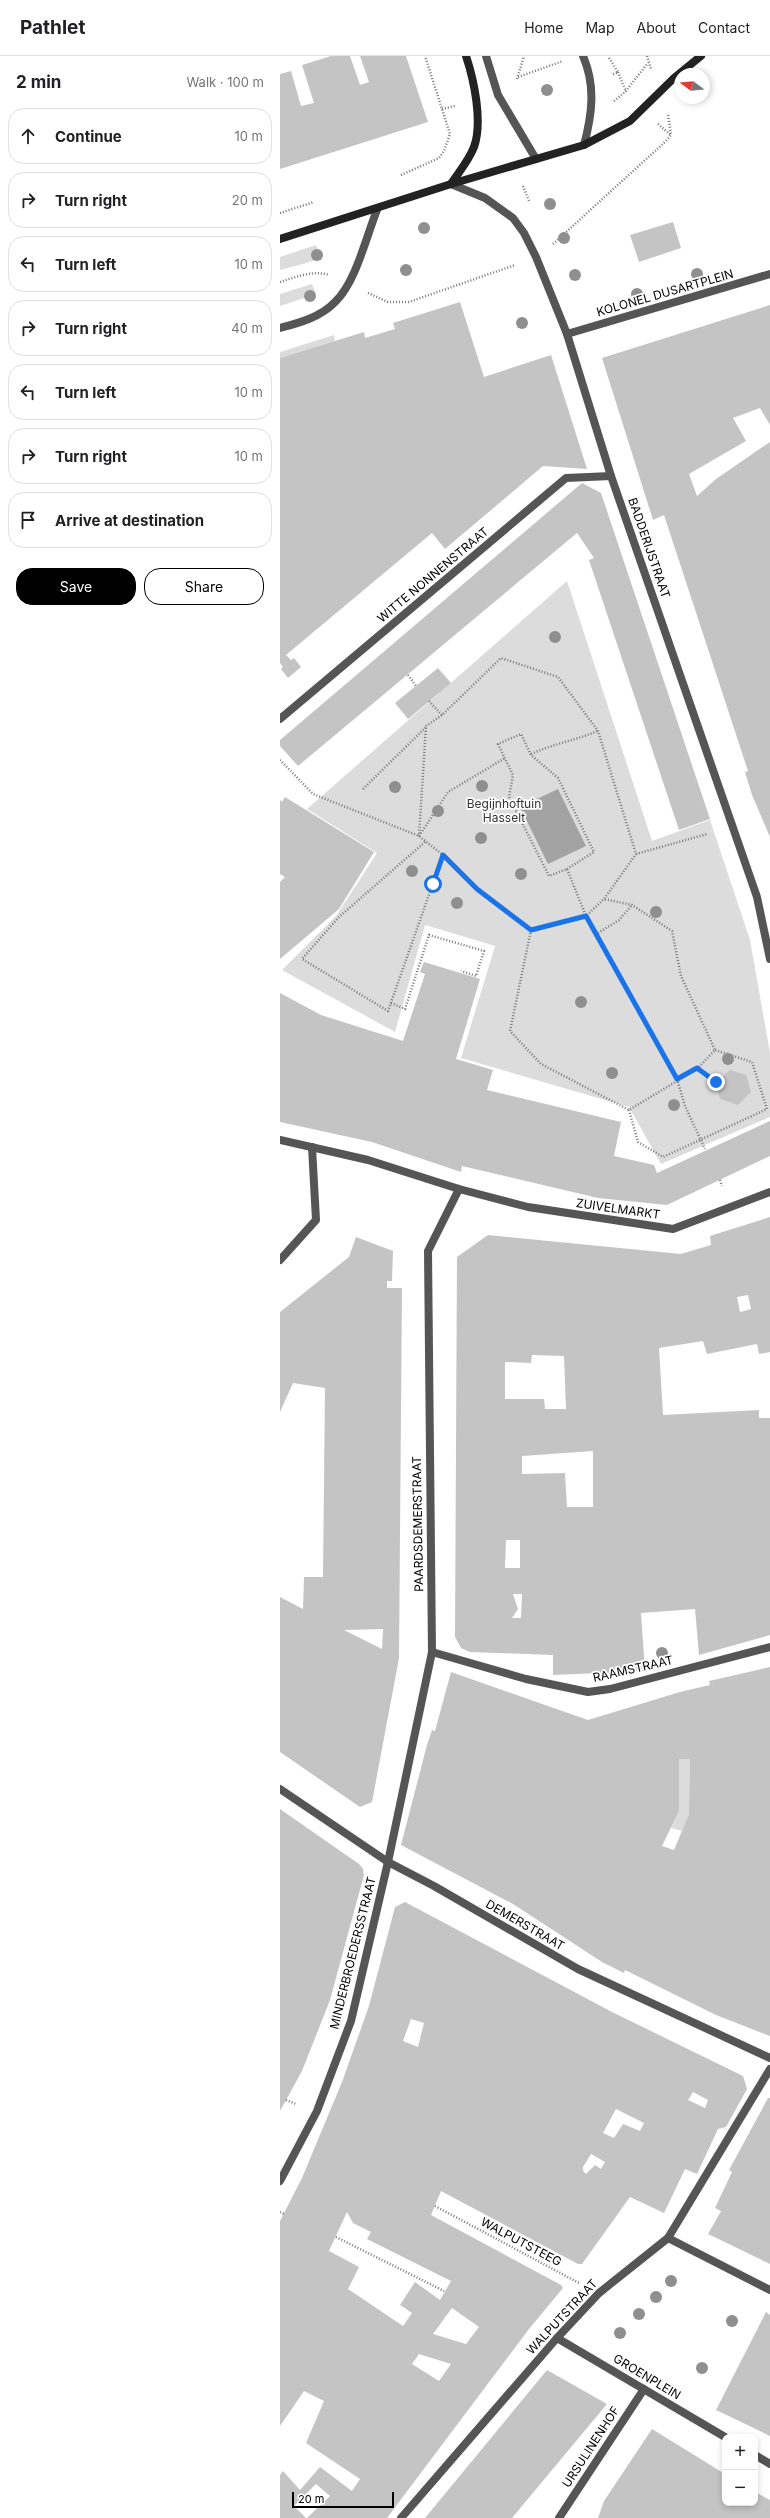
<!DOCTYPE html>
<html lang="en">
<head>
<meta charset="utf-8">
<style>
	:root { --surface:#fff; --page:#f6f6f6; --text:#202124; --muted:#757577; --line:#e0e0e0; --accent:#000 }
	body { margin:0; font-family:Inter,sans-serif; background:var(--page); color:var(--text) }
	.controls { position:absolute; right:12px; bottom:12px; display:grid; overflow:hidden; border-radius:8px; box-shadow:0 2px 6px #0003 }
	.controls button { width:36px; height:36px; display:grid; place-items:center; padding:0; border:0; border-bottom:1px solid var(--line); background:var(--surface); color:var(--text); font:20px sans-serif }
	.compass { position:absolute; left:394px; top:12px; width:36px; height:36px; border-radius:50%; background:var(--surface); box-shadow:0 2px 6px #0003; rotate:286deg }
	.scale { position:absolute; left:12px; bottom:10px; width:102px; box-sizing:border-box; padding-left:4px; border:2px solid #000; border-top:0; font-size:11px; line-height:14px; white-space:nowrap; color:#000; -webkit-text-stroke:3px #fff; paint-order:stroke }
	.stop { position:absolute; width:12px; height:12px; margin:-9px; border:3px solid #1a73e8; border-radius:50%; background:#fff }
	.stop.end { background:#1a73e8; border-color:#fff; box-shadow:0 1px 4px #0008 }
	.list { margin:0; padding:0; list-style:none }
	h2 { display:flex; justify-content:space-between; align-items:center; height:52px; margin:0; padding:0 16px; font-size:17px }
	h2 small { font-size:13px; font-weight:400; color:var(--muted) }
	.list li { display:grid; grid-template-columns:26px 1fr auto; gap:12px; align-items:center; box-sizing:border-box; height:56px; margin:0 8px 8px; padding:0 8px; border:1px solid var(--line); border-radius:16px }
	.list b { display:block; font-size:15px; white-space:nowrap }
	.list em { font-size:13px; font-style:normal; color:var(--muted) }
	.actions { display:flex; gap:8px; padding:12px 16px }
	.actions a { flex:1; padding:9px 0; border:1px solid var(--accent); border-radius:16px; text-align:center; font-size:14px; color:var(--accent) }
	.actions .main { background:var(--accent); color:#fff }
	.icon { flex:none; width:22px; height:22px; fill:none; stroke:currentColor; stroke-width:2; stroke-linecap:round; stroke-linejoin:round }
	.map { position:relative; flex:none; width:490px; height:2462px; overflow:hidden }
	header { display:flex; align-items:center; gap:24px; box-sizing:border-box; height:56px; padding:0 20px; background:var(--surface); border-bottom:1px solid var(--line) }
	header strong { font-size:19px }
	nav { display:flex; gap:22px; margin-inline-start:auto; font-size:14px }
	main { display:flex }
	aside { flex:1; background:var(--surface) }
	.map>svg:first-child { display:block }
	.green { fill:#dcdcdc }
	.water { fill:#a3a3a3 }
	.building { fill:#c4c4c4; fill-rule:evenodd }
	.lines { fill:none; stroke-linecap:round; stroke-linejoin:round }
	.path { stroke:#777; stroke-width:2.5; stroke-dasharray:1 2; stroke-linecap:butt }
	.service { stroke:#555; stroke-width:8 }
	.pedestrian { stroke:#555; stroke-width:8 }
	.minor { stroke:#555; stroke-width:8 }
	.secondary { stroke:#222; stroke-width:8 }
	.tree { fill:#8f8f8f }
	.route { stroke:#1a73e8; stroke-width:5 }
	.labels { text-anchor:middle; stroke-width:3.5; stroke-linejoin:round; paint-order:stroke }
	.street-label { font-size:12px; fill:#000; stroke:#fff }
	.park-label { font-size:12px; fill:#333; stroke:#fff }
</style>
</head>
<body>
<header>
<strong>Pathlet</strong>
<nav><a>Home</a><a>Map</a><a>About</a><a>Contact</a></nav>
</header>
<main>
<aside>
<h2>2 min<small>Walk · 100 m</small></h2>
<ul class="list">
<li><svg class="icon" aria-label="ahead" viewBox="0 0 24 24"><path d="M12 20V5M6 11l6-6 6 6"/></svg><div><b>Continue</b></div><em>10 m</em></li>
<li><svg class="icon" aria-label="right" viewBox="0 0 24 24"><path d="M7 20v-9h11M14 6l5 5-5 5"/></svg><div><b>Turn right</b></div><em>20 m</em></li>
<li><svg class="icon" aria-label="left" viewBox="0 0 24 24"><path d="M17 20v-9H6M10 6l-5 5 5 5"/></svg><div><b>Turn left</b></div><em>10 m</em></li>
<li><svg class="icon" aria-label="right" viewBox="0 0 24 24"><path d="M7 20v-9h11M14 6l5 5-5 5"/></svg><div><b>Turn right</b></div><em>40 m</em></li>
<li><svg class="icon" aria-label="left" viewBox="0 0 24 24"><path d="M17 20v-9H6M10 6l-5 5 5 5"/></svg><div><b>Turn left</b></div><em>10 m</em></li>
<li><svg class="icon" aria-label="right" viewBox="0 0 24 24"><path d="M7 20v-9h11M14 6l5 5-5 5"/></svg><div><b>Turn right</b></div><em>10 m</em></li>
<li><svg class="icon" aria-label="arrive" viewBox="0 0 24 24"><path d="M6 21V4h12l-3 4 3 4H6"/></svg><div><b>Arrive at destination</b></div></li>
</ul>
<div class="actions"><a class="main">Save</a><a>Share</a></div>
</aside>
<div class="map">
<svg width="490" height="2462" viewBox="0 0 490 2462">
	<rect width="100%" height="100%" fill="#fff"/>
	<!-- green -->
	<g class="green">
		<path d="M36,189L41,203L0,214V201Z"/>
		<path d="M32,228L36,238L0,250V238Z"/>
		<path d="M54,279L55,285L0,302V296Z"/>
		<path d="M287,525L372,785L430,764L470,884L490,997V1061L381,1108L349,1051L181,1002L215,890L145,869L115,976L2,914L56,860L97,797L27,753Z"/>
		<path d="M399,1703H410L409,1758L402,1775L391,1772L399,1755Z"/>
	</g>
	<!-- water -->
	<path class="water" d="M278,733L306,790L268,808L240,751Z"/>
	<!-- building -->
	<g class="building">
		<path d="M51,0H70L80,29L89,26L80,0H126L148,66L0,113V18L11,15L21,50L34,47L22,9Z"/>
		<path d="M393,166L401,192L359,206L350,179Z"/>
		<path d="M180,246L204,321L271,299L307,413L263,410L165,493L152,477L6,599L11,604L14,602L21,611L8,622L1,613L3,611L0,607V302L84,276L85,282L115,273L113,267Z"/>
		<path d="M490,249V369L480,352L453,362L466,385L409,418L417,440L436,423L490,386V781L472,739L465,716L468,715L384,459L373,464L322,302Z"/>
		<path d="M302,427L321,437L430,763L399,774L309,504L314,502L297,477L18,710L0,690V684Z"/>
		<path d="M158,612L171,627L128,663L115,647Z"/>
		<path d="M5,741L94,796L59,853L0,903V826L5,821L0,818V744L2,746Z"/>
		<path d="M144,906L200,923L176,1003L213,1014L207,1034L341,1066L334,1100L374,1109L377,1117L490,1065V1100L387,1149L318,1142L182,1110L181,1116L92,1086L0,1066V937L41,959L123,985L145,918L140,916Z"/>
		<path d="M450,1014L466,1019L471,1036L458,1049L440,1043L436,1026Z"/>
		<path d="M490,1161V1296L479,1298L477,1288L427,1298L423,1285L379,1292L383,1359L479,1354V1362H490V1579L419,1599L415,1553L361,1557L365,1615L273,1619V1599L190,1596L181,1592L175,1581L177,1201L208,1179L401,1198L431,1189L430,1180ZM468,1239L471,1253L460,1256L457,1241ZM252,1299L284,1300L286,1353H265L264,1343H225V1306L251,1307ZM313,1395V1451H287L285,1417L242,1418V1400ZM226,1484H240V1512H225ZM233,1538H242L241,1562H232L238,1553Z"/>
		<path d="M76,1181L113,1195L112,1225H107V1232H122L119,1602L92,1746L80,1751L0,1696V1541L23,1553L24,1521H43L45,1332L13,1327L0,1356V1256L69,1201ZM103,1573L102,1593L64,1574Z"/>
		<path d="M490,1611V1980L436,1959L345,1914L344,1917L322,1906L233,1848L121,1789L147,1689L152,1674L155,1675L171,1616L308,1664L400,1636L430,1629L429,1625ZM399,1703H410L409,1750V1758L394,1794L382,1790L399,1755Z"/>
		<path d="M0,1753L79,1808L83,1813L84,1819L50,1944L22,2015L0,2055Z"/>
		<path d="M125,1846L332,1956L463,2020L467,2033L446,2071L438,2073L417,2118L405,2113L384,2157L350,2141L302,2208H298L161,2135L151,2159L281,2229L283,2232L249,2273L107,2462H27L50,2440L36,2428L14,2450L26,2462H0V2419L3,2415L20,2434L40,2411L72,2435L80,2423L26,2387L44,2345L24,2335L0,2370V2165L22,2122L62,2026L89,1950L115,1851ZM131,1963L144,1967L138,1991L123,1985ZM413,2036L428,2044L425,2052L408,2044ZM336,2053L364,2067L360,2075L343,2068L334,2082L323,2077ZM311,2098L325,2106L321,2113L315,2109L306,2118L303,2115V2111ZM67,2156L73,2167L91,2176L87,2183L171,2225L160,2244L135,2226L120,2249L132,2257L123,2270L68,2233L79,2211L49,2195ZM172,2252L199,2271L186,2288L153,2278ZM139,2298L171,2308L159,2325L132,2308Z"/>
		<path d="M488,2042H490V2208L428,2178L441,2155L435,2152L452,2116L449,2114Z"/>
		<path d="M486,2256L490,2259V2380L436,2354Z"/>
		<path d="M267,2314L327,2348L232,2462H145Z"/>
		<path d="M372,2373L445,2418V2447H475V2436L490,2444V2462H318L324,2445Z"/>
	</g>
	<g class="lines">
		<!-- path -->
		<g class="path">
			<path d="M367,0L371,13"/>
			<path d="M329,2L338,16L332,19"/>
			<path d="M338,16L346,36"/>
			<path d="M238,21L283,5"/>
			<path d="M237,23L244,0"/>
			<path d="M334,45L345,36L368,7"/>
			<path d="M162,53L175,50"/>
			<path d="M378,68L391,79"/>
			<path d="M121,119L159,102L164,95L170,78L145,0"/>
			<path d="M243,130L249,145"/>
			<path d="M0,157L34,146"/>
			<path d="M273,188L386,85L391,79L388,58"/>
			<path d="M0,226C16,221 32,214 49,219"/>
			<path d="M88,237L108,246H129L235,209"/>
			<path d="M128,619L136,630"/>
			<path d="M149,645L162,659"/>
			<path d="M251,698C273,688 296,684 318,675"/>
			<path d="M0,704L33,738L139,780L163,799L197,833L251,874L306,860L324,843L356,798L318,675L278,621L221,602L162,659L146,670L139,780"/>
			<path d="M83,733L146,671"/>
			<path d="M139,780L168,736L225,702"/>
			<path d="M145,786L59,861L22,903L108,955L163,799"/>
			<path d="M356,798L427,778"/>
			<path d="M287,813L314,796L278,722L251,699L241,678L218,688L233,719L229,741L269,820L287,813L306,860L397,1023L405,1050L425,1093"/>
			<path d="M251,874L230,975L261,1008L349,1054L417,1013L435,994L401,920L392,875L352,849L324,843"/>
			<path d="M318,877L339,864L352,849"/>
			<path d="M111,947L125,953L149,879L204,895L196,920L181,915"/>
			<path d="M417,1013L436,1026"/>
			<path d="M349,1054L358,1086L383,1101L487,1053L472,1006L435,994"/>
			<path d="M440,1124L442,1130"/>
			<path d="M6,2044L16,2048"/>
			<path d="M155,2150L299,2227"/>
			<path d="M0,2156L4,2158"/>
			<path d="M56,2181L164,2235"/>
		</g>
		<!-- service -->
		<g class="service">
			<path d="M206,0L218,39L256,103"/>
			<path d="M303,0C316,30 312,59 304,89"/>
			<path d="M0,1204L36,1164L32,1091"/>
		</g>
		<!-- pedestrian -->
		<g class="pedestrian">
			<path d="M0,663L286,422L331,420"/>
			<path d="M152,1596L246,1623L308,1636L330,1633L490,1591"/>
			<path d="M0,1733L108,1806L154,1830L298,1913L490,2002"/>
		</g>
		<!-- minor -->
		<g class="minor">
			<path d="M171,128L205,142L233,162L244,177L256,201L287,278L331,420L477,841L490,903"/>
			<path d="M0,272C19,267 41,261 55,246C76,226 86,181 97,154"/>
			<path d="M287,278L490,218"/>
			<path d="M0,1084L88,1104L179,1133L248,1151L393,1173L490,1136"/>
			<path d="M0,2125L37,2055L71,1965L108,1806L152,1596L148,1195L179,1133"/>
			<path d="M388,2182L490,2234"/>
			<path d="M277,2282L445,2381"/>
			<path d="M475,2399L490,2408"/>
			<path d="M121,2462L277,2282L319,2237L388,2182L490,2013"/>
			<path d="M279,2462L364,2333"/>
		</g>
		<!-- secondary -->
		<g class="secondary">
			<path d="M171,128C179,116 189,104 194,91C203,66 194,24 186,0"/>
			<path d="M0,183L171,128L304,89L350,65L394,22L421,0"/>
		</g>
	</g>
	<!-- trees -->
	<g class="tree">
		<circle cx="267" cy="34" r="6"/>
		<circle cx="270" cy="148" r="6"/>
		<circle cx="144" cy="172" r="6"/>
		<circle cx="284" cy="182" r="6"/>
		<circle cx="37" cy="199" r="6"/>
		<circle cx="126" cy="214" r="6"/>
		<circle cx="417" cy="218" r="6"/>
		<circle cx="295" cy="219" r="6"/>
		<circle cx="357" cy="238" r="6"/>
		<circle cx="30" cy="240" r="6"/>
		<circle cx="242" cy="267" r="6"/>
		<circle cx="275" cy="581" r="6"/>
		<circle cx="202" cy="730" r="6"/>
		<circle cx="115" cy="731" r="6"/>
		<circle cx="158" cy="755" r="6"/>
		<circle cx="201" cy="782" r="6"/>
		<circle cx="132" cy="815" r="6"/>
		<circle cx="241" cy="818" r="6"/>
		<circle cx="177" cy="847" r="6"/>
		<circle cx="376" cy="856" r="6"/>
		<circle cx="301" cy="946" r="6"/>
		<circle cx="448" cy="1003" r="6"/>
		<circle cx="332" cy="1017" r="6"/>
		<circle cx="394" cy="1049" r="6"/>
		<circle cx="382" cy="1597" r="6"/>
		<circle cx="391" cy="2225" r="6"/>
		<circle cx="376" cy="2241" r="6"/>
		<circle cx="359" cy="2258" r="6"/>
		<circle cx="452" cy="2265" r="6"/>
		<circle cx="340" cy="2277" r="6"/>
		<circle cx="422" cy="2312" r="6"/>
	</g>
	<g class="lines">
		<!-- route -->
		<path class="route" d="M153,828L163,799L197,833L251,874L306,860L397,1023L417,1012L436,1026"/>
	</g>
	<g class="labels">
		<!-- street labels -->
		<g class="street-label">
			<text transform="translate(385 237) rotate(-16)" y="4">KOLONEL DUSARTPLEIN</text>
			<text transform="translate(369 492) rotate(71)" y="4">BADDERIJSTRAAT</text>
			<text transform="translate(153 519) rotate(-40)" y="4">WITTE NONNENSTRAAT</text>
			<text transform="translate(338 1153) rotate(8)" y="4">ZUIVELMARKT</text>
			<text transform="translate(138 1468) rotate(-91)" y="4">PAARDSDEMERSTRAAT</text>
			<text transform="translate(353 1613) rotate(-13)" y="4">RAAMSTRAAT</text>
			<text transform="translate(245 1869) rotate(30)" y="4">DEMERSTRAAT</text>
			<text transform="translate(73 1897) rotate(-76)" y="4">MINDERBROEDERSSTRAAT</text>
			<text transform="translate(241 2186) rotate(28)" y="4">WALPUTSTEEG</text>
			<text transform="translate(282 2261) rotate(-47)" y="4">WALPUTSTRAAT</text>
			<text transform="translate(367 2321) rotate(31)" y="4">GROENPLEIN</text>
			<text transform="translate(311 2391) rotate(-57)" y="4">URSULINENHOF</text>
		</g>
		<!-- park labels -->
		<g class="park-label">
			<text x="224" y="752">Begijnhoftuin<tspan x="224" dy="14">Hasselt</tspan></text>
		</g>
	</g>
</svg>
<div class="controls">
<button>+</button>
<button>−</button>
</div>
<svg class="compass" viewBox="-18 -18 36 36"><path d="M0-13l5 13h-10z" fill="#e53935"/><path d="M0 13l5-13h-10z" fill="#757577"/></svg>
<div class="scale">20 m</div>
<div class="stop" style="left:153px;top:828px"></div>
<div class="stop end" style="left:436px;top:1026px"></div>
</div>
</main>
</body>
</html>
